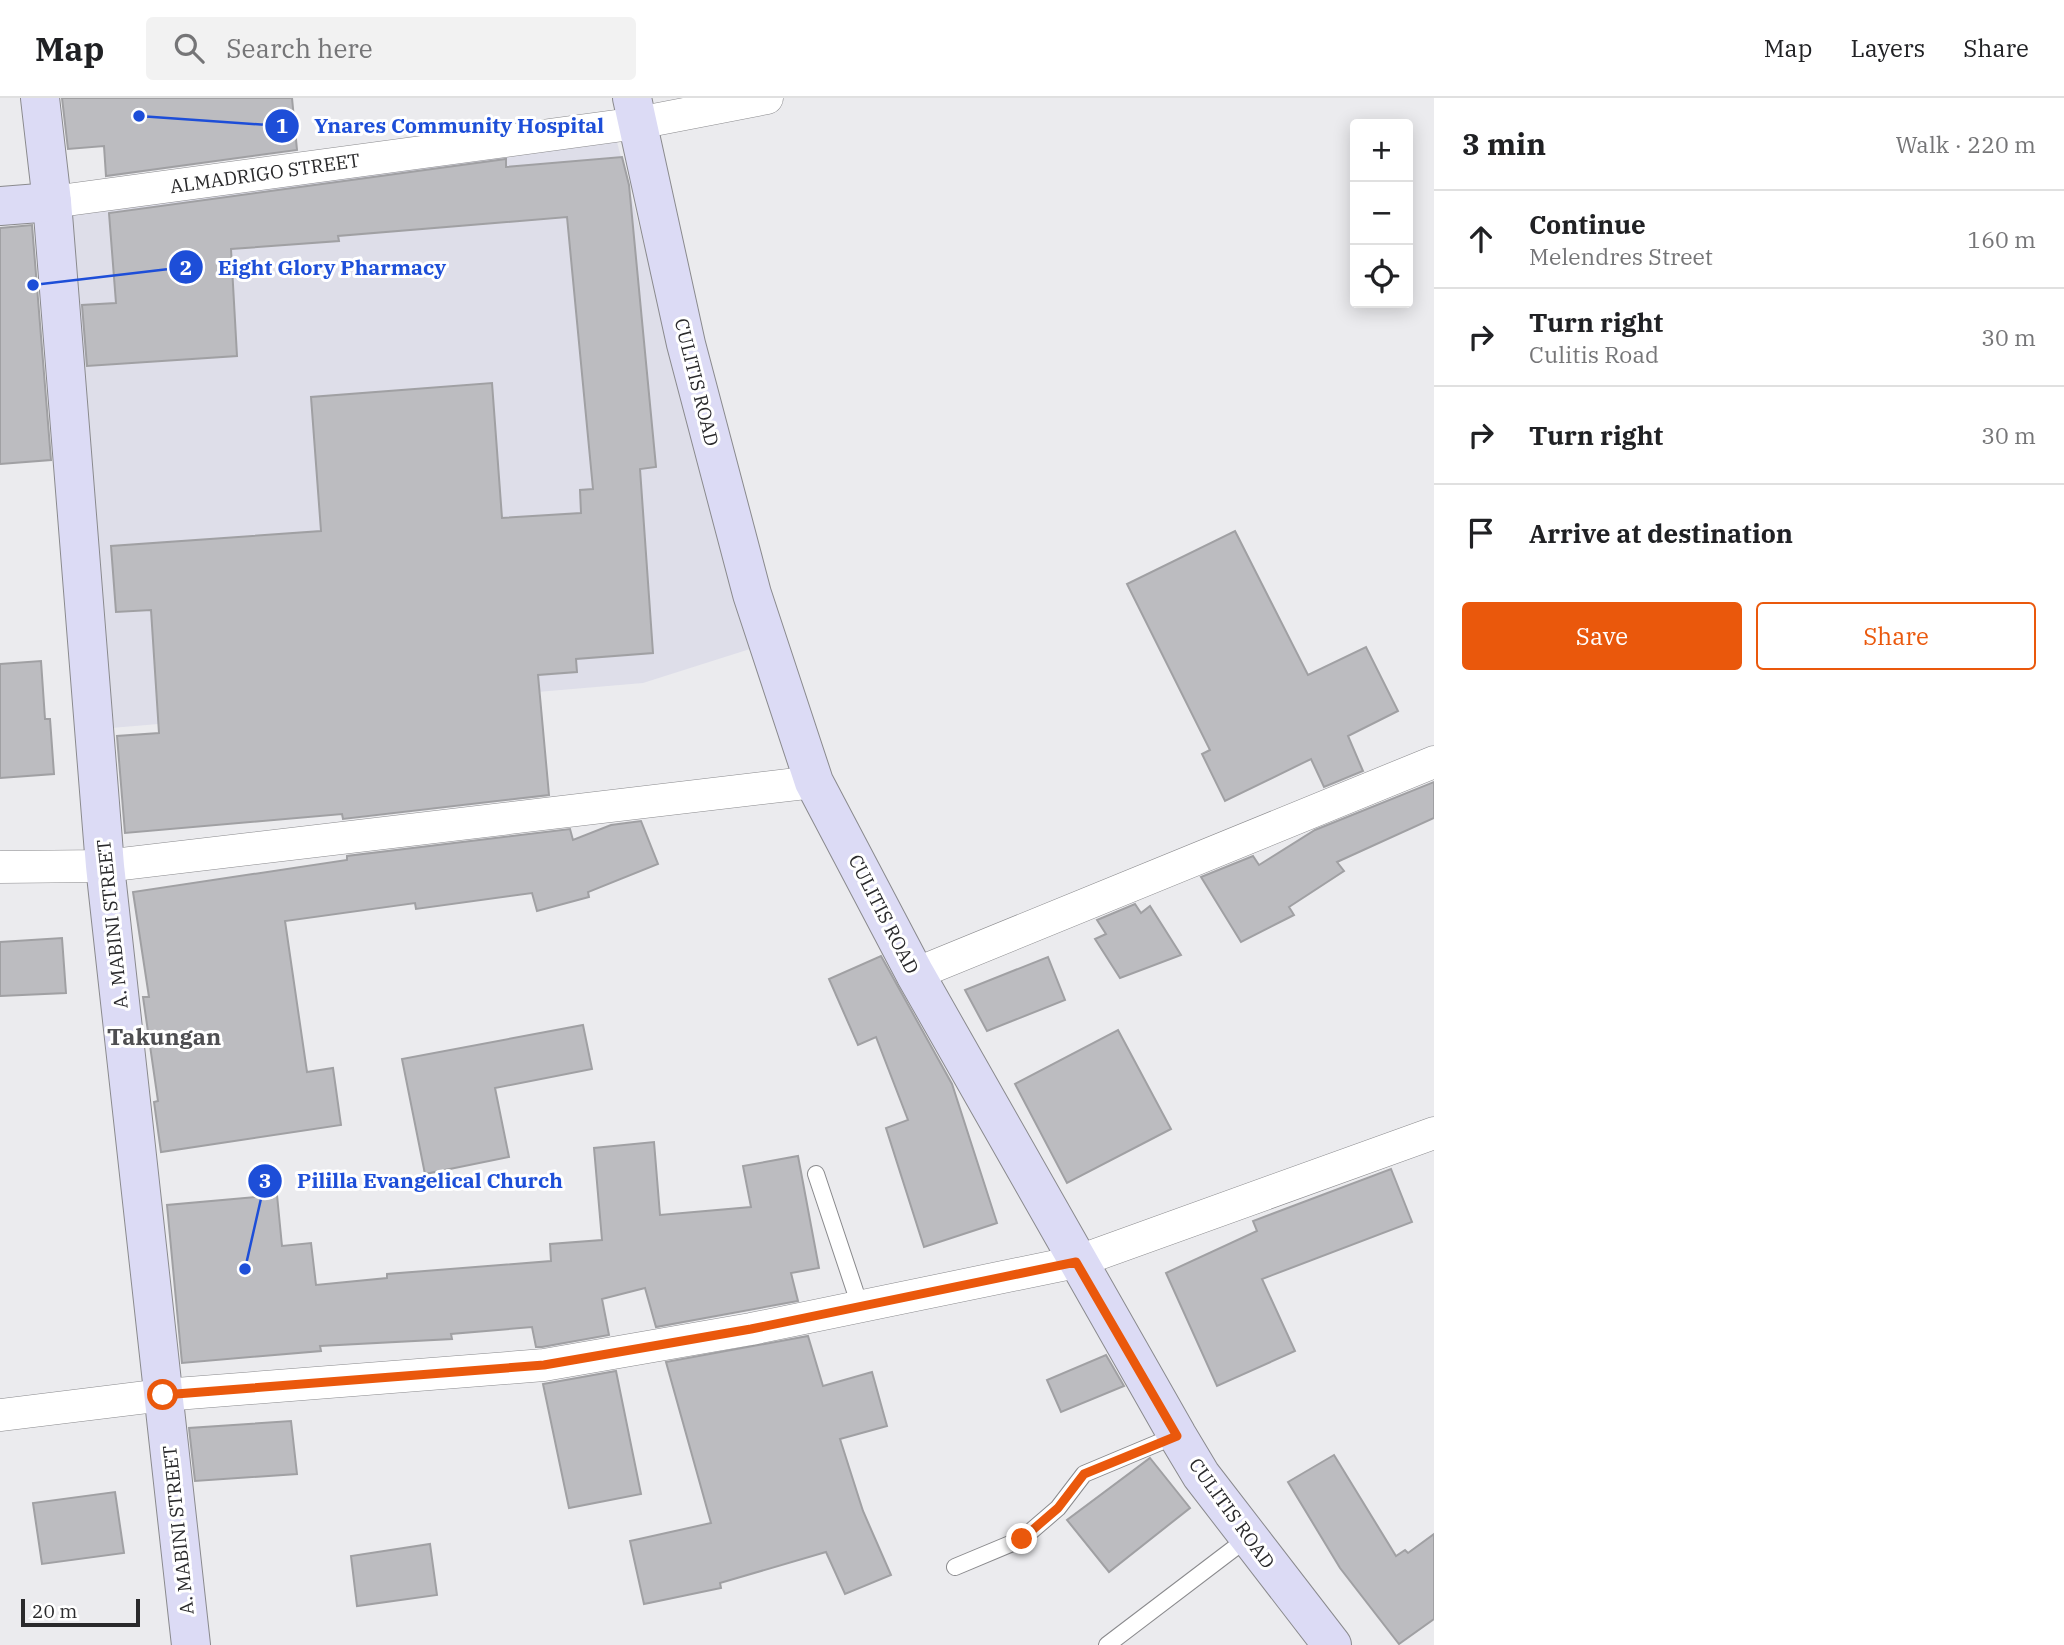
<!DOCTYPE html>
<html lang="en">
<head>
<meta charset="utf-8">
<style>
	:root { --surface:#fff; --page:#f2f2f2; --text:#202124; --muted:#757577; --line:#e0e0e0; --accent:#ea580c }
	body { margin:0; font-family:"IBM Plex Serif",serif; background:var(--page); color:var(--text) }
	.controls { position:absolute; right:21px; top:21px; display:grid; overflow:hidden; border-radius:7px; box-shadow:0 4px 18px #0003 }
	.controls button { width:63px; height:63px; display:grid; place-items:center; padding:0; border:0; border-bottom:2px solid var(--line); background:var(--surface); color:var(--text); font:35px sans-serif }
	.scale { position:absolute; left:21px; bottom:18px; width:119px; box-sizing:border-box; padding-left:7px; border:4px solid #29292b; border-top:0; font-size:19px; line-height:24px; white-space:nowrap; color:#29292b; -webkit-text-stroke:5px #fff; paint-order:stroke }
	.stop { position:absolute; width:21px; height:21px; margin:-16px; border:5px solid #ea580c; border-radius:50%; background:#fff }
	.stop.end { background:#ea580c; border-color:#fff; box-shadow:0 2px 7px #0008 }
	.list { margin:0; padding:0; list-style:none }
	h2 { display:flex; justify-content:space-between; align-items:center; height:91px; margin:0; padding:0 28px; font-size:30px }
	h2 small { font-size:23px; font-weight:400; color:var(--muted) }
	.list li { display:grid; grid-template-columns:46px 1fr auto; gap:21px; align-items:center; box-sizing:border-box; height:98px; padding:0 28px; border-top:2px solid var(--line) }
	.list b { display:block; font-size:26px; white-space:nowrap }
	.list p { margin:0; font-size:23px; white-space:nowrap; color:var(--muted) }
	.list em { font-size:23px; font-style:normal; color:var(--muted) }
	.actions { display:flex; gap:14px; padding:21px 28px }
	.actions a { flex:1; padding:16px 0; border:2px solid var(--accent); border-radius:7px; text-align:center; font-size:24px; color:var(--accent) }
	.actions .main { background:var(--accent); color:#fff }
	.icon { flex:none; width:38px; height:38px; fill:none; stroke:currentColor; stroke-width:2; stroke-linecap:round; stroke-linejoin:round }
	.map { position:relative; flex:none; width:1434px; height:1547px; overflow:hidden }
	header { display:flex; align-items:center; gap:42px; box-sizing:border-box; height:98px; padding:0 35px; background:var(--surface); border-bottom:2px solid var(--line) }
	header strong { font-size:33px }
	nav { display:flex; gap:38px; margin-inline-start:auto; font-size:24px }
	.search { width:490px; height:63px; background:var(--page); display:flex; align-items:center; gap:18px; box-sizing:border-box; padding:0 24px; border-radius:7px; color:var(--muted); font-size:26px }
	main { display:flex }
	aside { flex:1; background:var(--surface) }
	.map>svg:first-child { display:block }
	.built { fill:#dedee9 }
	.building { fill:#bcbcc0; stroke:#a0a0a3; stroke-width:2 }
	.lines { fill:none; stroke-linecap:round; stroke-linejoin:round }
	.lane-casing { stroke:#8a8a8d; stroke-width:18 }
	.street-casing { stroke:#8a8a8d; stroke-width:33 }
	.secondary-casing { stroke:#8a8a8d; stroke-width:40 }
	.lane { stroke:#fff; stroke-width:16 }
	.street { stroke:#fff; stroke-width:32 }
	.secondary { stroke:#dcdbf5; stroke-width:38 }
	.route { stroke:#ea580c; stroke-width:9 }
	.labels { text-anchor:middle; stroke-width:6; stroke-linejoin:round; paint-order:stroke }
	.street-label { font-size:19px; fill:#29292b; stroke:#fff }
	.quarter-label { font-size:23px; font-weight:bold; fill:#4e4e51; stroke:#fff }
	.leader { fill:none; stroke:#1d4ed8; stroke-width:2.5 }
	.callout-dot { fill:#1d4ed8; stroke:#fff; stroke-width:2.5 }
	.mark-label { font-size:21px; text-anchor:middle; font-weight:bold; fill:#fff }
	.callout-label { font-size:21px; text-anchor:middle; font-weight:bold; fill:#1d4ed8; stroke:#fff; stroke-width:6; stroke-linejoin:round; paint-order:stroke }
</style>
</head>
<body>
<header>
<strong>Map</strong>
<div class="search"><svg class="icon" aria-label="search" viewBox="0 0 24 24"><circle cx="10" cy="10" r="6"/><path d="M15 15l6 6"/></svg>Search here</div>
<nav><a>Map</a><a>Layers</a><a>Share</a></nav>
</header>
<main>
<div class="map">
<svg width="1434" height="1547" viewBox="0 0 1434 1547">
	<rect width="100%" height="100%" fill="#ebebee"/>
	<!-- built -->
	<path class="built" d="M617,44L750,551L643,585L111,630L69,101Z"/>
	<!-- building -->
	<g class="building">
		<path d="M62,0H292L297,52L106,78L104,48L68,51Z"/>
		<path d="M622,59L629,87L656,369L640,371L653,555L576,561L577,574L538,577L549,697L343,721L342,716L125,735L117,638L159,635L151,512L116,514L111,448L321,433L311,299L492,285L502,420L581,415L580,392L593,391L567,119L338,138L339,143L231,151L237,258L87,268L82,207L116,205L109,115L506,61V69Z"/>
		<path d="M32,127L51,362L0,366V130Z"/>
		<path d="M1235,433L1308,577L1366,549L1398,613L1348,638L1363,673L1324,689L1311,661L1225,703L1202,656L1210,652L1127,486Z"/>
		<path d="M41,563L45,621H50L54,676L0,680V566Z"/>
		<path d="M1434,684V720L1337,764L1344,773L1289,809L1294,817L1241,844L1201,779L1253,758L1259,767L1315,732Z"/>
		<path d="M641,723L658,766L588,794L589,799L537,813L532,795L416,811L415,805L285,823L307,974L333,970L341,1027L161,1054L154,1004L158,1003L143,899H149L133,794L347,762V758L570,731L573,742L611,727Z"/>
		<path d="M1135,806L1141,815L1150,808L1181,857L1120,880L1095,841L1106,836L1097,822Z"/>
		<path d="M62,840L66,895L0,898V844Z"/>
		<path d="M881,858L952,986L997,1125L924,1149L886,1030L908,1022L876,939L858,947L829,881Z"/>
		<path d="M1048,859L1065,902L987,933L965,892Z"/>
		<path d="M583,927L592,971L495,990L509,1059L425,1076L402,961Z"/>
		<path d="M1118,932L1171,1031L1067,1085L1015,986Z"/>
		<path d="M654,1044L660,1117L751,1109L743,1068L798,1058L819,1170L791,1175L798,1203L656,1229L645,1190L602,1201L609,1237L542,1249H536L532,1229L451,1236L452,1241L320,1248L321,1253L182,1265L167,1107L277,1097L282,1148L311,1145L316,1187L387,1180V1176L551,1163L550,1146L602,1142L594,1050Z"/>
		<path d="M1391,1071L1412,1124L1262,1181L1295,1253L1217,1288L1166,1175L1257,1133L1253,1123Z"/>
		<path d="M808,1238L823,1288L872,1274L887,1328L840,1341L863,1413L891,1477L845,1496L826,1454L720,1485L721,1490L644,1506L630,1443L711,1425L666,1264Z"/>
		<path d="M1106,1257L1124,1288L1061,1314L1047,1282Z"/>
		<path d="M616,1273L641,1396L569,1410L543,1286Z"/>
		<path d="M291,1323L297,1376L195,1383L189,1330Z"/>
		<path d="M1334,1357L1396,1458L1405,1452L1408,1455L1434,1436V1521L1399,1546L1340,1470L1288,1384Z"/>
		<path d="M1150,1360L1190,1410L1109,1474L1067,1422Z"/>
		<path d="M115,1394L124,1455L42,1466L33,1405Z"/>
		<path d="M430,1446L437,1497L357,1508L351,1458Z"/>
	</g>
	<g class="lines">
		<defs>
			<g id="lane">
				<path d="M816,1076L860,1208"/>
				<path d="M955,1469L1022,1441L1058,1410L1084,1376L1177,1337"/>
				<path d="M1107,1547L1249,1439"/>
			</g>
			<g id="street">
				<path d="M52,104L638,25L767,0"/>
				<path d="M0,769L105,768L814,684"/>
				<path d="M915,876L1434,664"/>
				<path d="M0,1317L163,1297L544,1267L751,1231L1076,1164L1434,1035"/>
			</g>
			<g id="secondary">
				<path d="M40,0L52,104L105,768L191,1547"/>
				<path d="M632,0L686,246L752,496L814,684L915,876L1177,1337L1201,1377L1332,1547"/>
				<path d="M0,108L52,104"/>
			</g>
		</defs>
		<!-- lane casing -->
		<use href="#lane" class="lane-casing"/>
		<!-- street casing -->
		<use href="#street" class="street-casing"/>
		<!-- secondary casing -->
		<use href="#secondary" class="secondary-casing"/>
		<!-- lane -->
		<use href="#lane" class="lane"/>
		<!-- street -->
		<use href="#street" class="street"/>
		<!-- secondary -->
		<use href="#secondary" class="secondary"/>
	</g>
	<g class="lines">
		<!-- route -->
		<path class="route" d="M163,1297L544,1267L751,1231L1076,1164L1177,1338L1084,1376L1058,1410L1022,1441"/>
	</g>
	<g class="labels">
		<!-- street labels -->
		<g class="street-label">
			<text transform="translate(265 75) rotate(-8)" y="7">ALMADRIGO STREET</text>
			<text transform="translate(697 284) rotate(76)" y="7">CULITIS ROAD</text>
			<text transform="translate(884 816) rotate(63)" y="7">CULITIS ROAD</text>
			<text transform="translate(112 826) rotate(-96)" y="7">A. MABINI STREET</text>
			<text transform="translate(1232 1415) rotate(54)" y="7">CULITIS ROAD</text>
			<text transform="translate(178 1432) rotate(-96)" y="7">A. MABINI STREET</text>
		</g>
		<!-- quarter labels -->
		<g class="quarter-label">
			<text x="164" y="947">Takungan</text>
		</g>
	</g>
	<!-- callouts -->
	<path class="leader" d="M139 18L282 28M33 187L186 169M245 1171L265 1083"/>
	<g class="callout-dot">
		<circle cx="139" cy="18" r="7"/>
		<circle cx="33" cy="187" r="7"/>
		<circle cx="245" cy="1171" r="7"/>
		<circle cx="282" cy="28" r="18"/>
		<circle cx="186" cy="169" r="18"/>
		<circle cx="265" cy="1083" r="18"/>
	</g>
	<g class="mark-label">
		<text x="282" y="35">1</text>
		<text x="186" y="177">2</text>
		<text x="265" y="1090">3</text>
	</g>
	<g class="callout-label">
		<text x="459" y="35">Ynares Community Hospital</text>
		<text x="332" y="177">Eight Glory Pharmacy</text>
		<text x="430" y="1090">Pililla Evangelical Church</text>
	</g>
</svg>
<div class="controls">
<button>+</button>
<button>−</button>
<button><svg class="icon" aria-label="locate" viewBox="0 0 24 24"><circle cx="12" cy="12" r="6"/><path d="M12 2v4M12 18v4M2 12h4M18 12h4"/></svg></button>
</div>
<div class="scale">20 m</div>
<div class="stop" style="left:163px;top:1297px"></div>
<div class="stop end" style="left:1022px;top:1441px"></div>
</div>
<aside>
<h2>3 min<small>Walk · 220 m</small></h2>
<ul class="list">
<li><svg class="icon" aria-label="ahead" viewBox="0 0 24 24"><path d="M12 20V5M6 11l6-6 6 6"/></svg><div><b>Continue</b><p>Melendres Street</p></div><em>160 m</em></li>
<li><svg class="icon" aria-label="right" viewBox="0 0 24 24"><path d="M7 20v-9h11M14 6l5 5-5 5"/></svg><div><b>Turn right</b><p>Culitis Road</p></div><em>30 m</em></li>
<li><svg class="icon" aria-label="right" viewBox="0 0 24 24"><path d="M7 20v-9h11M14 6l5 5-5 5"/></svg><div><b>Turn right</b></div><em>30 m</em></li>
<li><svg class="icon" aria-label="arrive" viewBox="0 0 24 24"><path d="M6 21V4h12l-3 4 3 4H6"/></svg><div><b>Arrive at destination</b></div></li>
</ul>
<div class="actions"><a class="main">Save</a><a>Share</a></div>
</aside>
</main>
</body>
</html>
